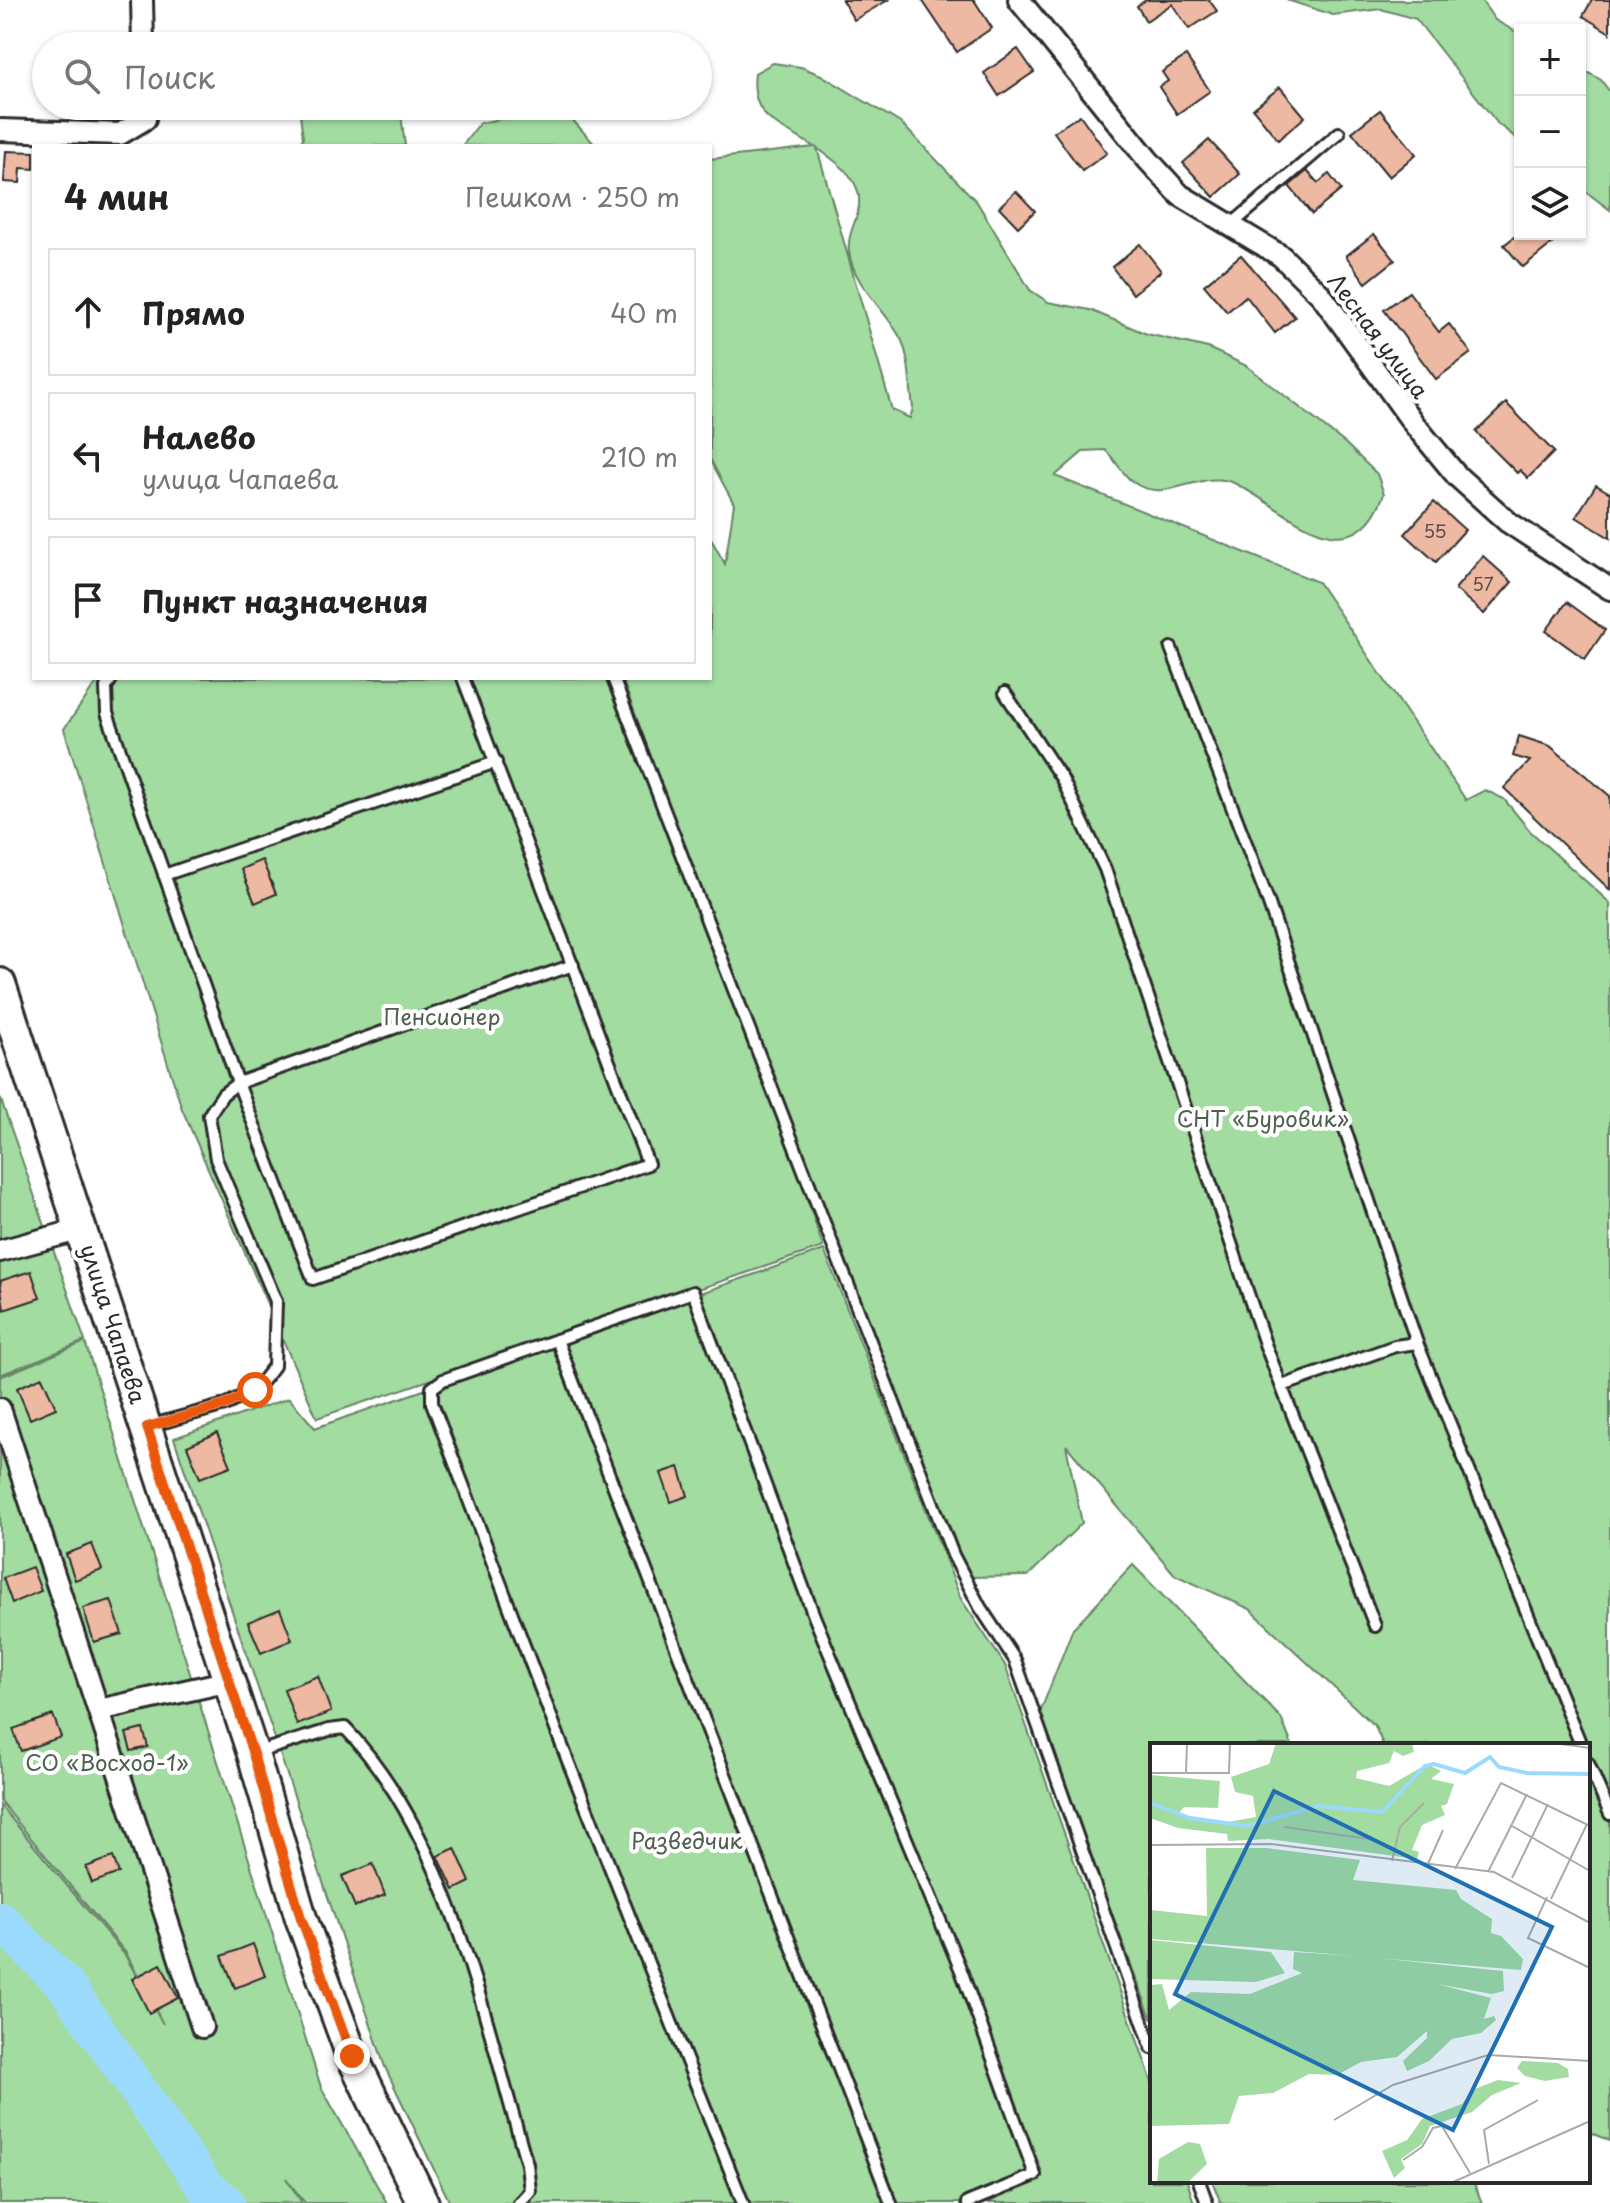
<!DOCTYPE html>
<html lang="ru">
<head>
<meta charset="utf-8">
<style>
	:root { --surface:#fff; --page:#f6f6f6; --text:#222; --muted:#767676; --line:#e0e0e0 }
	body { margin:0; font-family:"Playpen Sans",sans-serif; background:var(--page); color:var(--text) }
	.controls { position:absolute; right:24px; top:24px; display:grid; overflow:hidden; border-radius:0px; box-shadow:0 2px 6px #0004 }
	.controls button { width:72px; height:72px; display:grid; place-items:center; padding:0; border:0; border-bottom:2px solid var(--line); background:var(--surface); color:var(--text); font:40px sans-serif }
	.stop { position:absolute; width:24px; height:24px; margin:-18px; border:6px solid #ea580c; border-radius:50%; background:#fff }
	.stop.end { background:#ea580c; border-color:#fff; box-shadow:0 2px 8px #0008 }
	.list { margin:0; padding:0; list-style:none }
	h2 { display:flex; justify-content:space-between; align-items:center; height:104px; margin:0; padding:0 32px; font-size:34px }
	h2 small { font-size:26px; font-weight:400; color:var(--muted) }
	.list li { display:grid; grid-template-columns:52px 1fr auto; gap:24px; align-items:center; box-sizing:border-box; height:128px; margin:0 16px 16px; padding:0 16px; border:2px solid var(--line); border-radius:0px }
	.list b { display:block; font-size:30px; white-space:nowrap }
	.list p { margin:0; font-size:26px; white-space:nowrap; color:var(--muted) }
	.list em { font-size:26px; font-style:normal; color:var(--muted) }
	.icon { flex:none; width:44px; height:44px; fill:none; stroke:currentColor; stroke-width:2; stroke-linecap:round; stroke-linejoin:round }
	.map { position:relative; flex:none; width:1610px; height:2203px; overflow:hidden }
	.search { position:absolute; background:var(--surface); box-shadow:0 2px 6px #0004; left:32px; top:32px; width:680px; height:88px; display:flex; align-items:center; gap:20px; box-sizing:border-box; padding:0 28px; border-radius:44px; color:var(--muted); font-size:30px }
	.panel { position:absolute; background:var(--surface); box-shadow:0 2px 6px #0004; left:32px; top:144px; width:680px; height:536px; border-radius:0px }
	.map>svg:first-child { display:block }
	.green { fill:#a2dca1; stroke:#668466; stroke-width:2; fill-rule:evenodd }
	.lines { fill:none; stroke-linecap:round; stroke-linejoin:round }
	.river { stroke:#9cdafd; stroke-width:38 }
	.building { fill:#eeb9a2; stroke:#2b2b2b; stroke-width:2 }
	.lane-casing { stroke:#2b2b2b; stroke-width:16 }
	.street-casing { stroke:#2b2b2b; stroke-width:26 }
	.secondary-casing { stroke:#2b2b2b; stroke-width:36 }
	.lane { stroke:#fff; stroke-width:10 }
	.street { stroke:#fff; stroke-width:20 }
	.secondary { stroke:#fff; stroke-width:30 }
	.route { stroke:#ea580c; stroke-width:10 }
	.labels { text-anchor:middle; stroke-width:8; stroke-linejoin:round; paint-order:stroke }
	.number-label { font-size:18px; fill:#5c4e49 }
	.street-label { font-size:22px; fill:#2b2b2b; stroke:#fff }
	.park-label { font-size:22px; fill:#4f604e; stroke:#fff }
	.inset-river { fill:none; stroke:#9cdafd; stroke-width:4 }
	.inset-road { fill:none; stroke:#aaa; stroke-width:2 }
	.view { fill:#1f6fb2; fill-opacity:0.15; stroke:#1f6fb2; stroke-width:4 }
	.inset-edge { fill:none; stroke:#2b2b2b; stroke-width:4 }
</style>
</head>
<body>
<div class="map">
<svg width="1610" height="2203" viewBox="0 0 1610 2203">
	<rect width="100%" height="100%" fill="#fff"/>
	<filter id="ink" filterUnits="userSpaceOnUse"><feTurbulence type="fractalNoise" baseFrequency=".0125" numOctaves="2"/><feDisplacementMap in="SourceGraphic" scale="16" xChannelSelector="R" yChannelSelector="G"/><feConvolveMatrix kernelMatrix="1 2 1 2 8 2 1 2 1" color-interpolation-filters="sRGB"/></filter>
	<g filter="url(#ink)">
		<!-- green -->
		<g class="green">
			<path d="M1287,0H1481L1495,20L1520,34V141L1498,124L1416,19L1381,9L1333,15Z"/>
			<path d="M773,63L801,67L821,75L902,124L977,202L1030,290L1048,302L1090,310L1147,334L1208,348L1247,366L1346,444L1377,474L1384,494C1351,583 1283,506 1234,483C1201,468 1165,506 1133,482C1123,475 1115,459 1105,450L1084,451L1055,476L1318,582L1466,800L1485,790L1504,799L1530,831L1610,903V2141L1588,2131V1745H1383L1375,1726L1250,1609L1175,1575L1066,1445L1082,1523L1028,1576L967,1577L713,927L622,678H710V537L725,564L734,504L710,459V159L814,147C782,125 749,121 755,73ZM817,148C833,160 853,172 858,192C864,214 846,230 849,252C854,287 887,310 902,341C910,360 910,388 913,408L910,418L892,410Z"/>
			<path d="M1580,68L1601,80L1610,92V210L1580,187Z"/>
			<path d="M299,106H400L405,146H299L303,138Z"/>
			<path d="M561,107L596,146H462L480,123Z"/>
			<path d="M100,678H605L789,1144L823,1247L317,1418L182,1109L64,729Z"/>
			<path d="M0,1097L85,1341L0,1375Z"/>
			<path d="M824,1250L961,1599L1005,1665L1152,2082V2181H1187L1194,2203H450L385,2067L174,1438L289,1398L315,1428Z"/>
			<path d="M85,1342L321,2087L387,2203H305L286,2178L302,2203H0V1805L125,1955L163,2024L126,1953L0,1801V1377Z"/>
			<path d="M1133,1565L1281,1718L1292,1745H1152V2020L1038,1718L1073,1628Z"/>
			<path d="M1212,2181H1473L1482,2203H1221Z"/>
		</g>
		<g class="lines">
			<!-- river -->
			<path class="river" d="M0,1920L65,1985L206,2188L226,2203"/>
		</g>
		<!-- building -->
		<g class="building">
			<path d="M842,0H888L854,20Z"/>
			<path d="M922,0H974L992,28L957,52Z"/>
			<path d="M1146,0H1209L1217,11L1189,29L1172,4L1146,21L1137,6Z"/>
			<path d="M1592,0H1610V33L1583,16Z"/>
			<path d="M1018,49L1034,72L999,96L984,73Z"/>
			<path d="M1186,56L1210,91L1177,114L1159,87L1168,81L1162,72Z"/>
			<path d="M1280,87L1305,117L1278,140L1253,109Z"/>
			<path d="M1380,110L1416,154L1389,177L1352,132Z"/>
			<path d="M1080,115L1107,153L1082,171L1054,132Z"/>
			<path d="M1209,140L1240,174L1214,197L1183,163Z"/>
			<path d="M6,151L34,152V169L21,168L20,183L4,182Z"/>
			<path d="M1307,171L1318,183L1329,174L1341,190L1312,214L1289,186Z"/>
			<path d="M1016,191L1035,211L1018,227L999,207Z"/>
			<path d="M1374,234L1395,260L1366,283L1346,256Z"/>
			<path d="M1518,234H1564L1523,267L1504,245Z"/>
			<path d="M1140,244L1161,271L1133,294L1112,267Z"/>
			<path d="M1241,255L1295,317L1275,333L1246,296L1227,312L1204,285Z"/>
			<path d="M1409,292L1439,332L1449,324L1471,353L1436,379L1384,310Z"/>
			<path d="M1506,403L1554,452L1528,478L1520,470L1517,473L1476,432Z"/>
			<path d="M1596,485L1610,493V538L1576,517Z"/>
			<path d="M1434,502L1465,530L1436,562L1405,534Z"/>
			<path d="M1483,556L1512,582L1484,614L1455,589Z"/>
			<path d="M1567,602L1605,630L1585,659L1546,631Z"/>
			<path d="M1519,736L1550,746L1610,796V890L1504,788L1530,761L1513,756Z"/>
			<path d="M262,860L276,894L255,903L241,869Z"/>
			<path d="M31,1271L40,1298L4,1310L0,1281Z"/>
			<path d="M42,1377L56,1408L30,1419L17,1388Z"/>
			<path d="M217,1433L231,1466L200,1478L187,1446Z"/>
			<path d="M679,1467L688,1496L671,1502L661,1473Z"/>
			<path d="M92,1544L102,1570L75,1580L66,1554Z"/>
			<path d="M32,1567L41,1591L12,1603L3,1578Z"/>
			<path d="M111,1600L122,1634L94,1642L83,1608Z"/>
			<path d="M280,1609L292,1640L261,1653L248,1622Z"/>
			<path d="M318,1676L331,1712L297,1725L284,1689Z"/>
			<path d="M53,1715L61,1737L21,1751L13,1729Z"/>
			<path d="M143,1729L148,1747L131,1751L126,1733Z"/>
			<path d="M455,1848L470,1882L454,1890L438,1856Z"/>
			<path d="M113,1857L119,1873L92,1883L86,1867Z"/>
			<path d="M373,1864L385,1895L355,1907L342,1876Z"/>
			<path d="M253,1944L265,1976L235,1988L222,1956Z"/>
			<path d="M161,1964L178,1998L149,2013L132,1979Z"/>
		</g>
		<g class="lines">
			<defs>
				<g id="lane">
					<path d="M1231,225L1339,133"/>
					<path d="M1171,648L1267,898L1417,1343L1581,1745"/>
					<path d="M112,678L106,687L107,713L238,1083L313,1279L648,1164L463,678"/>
					<path d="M613,678L953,1555L980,1607L1015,1660L1152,2048"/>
					<path d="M1005,693L1062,779L1105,869L1265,1344L1375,1626"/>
					<path d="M164,875L496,762"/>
					<path d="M557,1340L891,2203"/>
					<path d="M1282,1386L1395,1346L1417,1343"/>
					<path d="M149,1426L225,1405L255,1390L274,1366L276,1301L216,1159L209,1115L223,1094L238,1083L573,965"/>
					<path d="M255,1753L329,1730L345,1728C450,1837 485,2023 527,2164L530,2191L519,2203"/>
					<path d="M1588,1763L1610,1814"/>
					<path d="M1199,2181L1207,2203"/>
					<path d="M743,2203L566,1756L432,1403V1388L443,1380L693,1292L814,1616L962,1973L1035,2175L967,2203"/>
				</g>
				<g id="street">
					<path d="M142,0L143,46"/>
					<path d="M1019,0L1148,160L1180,195L1281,256L1321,295L1414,424L1457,476L1508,522L1610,589"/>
					<path d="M0,130L120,134L145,119L146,106"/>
					<path d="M0,1251L82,1229"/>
					<path d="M0,1409L202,2027"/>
					<path d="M99,1710L230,1681"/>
				</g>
				<path id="secondary" d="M0,984L253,1754L301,1918L352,2056L423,2203"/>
			</defs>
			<!-- lane casing -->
			<use href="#lane" class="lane-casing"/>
			<!-- street casing -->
			<use href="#street" class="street-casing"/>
			<!-- secondary casing -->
			<use href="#secondary" class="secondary-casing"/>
			<!-- lane -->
			<use href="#lane" class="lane"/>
			<!-- street -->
			<use href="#street" class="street"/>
			<!-- secondary -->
			<use href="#secondary" class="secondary"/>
		</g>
	</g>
	<g class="lines" filter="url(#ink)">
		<!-- route -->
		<path class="route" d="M255,1390L225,1405L147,1427L253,1754L301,1918L352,2056"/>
	</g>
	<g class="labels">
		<!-- number labels -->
		<g class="number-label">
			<text x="1435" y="538">55</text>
			<text x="1483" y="591">57</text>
		</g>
		<!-- street labels -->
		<g class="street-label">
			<text transform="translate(1378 336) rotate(53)" y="8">Лесная улица</text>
			<text transform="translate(113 1324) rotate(72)" y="8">улица Чапаева</text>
		</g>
		<!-- park labels -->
		<g class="park-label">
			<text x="442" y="1025">Пенсионер</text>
			<text x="1263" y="1127">СНТ «Буровик»</text>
			<text x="107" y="1771">СО «Восход-1»</text>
			<text x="687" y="1849">Разведчик</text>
		</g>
	</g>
	<!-- overview -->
	<g transform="translate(1150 1743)">
		<rect width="440" height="440" fill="#fff"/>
		<path d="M126,0H262L264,9L253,13L244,8L239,20L207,28L206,35L239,43L277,21L291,28L281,36L304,41L297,61L291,63L295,72L272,82L262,107L269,109L267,116L119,96L78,98L77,91L28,85L0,75V32L70,38L68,65L34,64L29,70L35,75L72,80L106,74L103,53L85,49L81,34L119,21ZM56,105H117L210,117L203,137L306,147L311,156L342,176L341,190L351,193L373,216L371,227L227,215L353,228L354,248L342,251L287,241L341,255L334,276L344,273L346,277L331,290L302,296L279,318L257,328L253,318L277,295V288L247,314L211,319L187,332L159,331L123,350L89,353L79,381L0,383V242L12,241L19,267L41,249L100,251L152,230L143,226L144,209L206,213L0,196L1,167L57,173ZM0,197L121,209L135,230L106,239L0,236ZM372,318L408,320L418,326L419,334L395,338L375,333L367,325ZM348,337L371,340L342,352L322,369L280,383L272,401L251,416L255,425L244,435L232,408L257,397L272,376L312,361L322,347ZM38,399L50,401L57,421L37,440H7L9,416Z" fill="#a2dca1"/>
		<path class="inset-river" d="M0,60L40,75L97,83L168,63L232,69L275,23L284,21L315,30L340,14L349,24L377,30L440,31"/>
		<path class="inset-road" d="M404,0L440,5M36,29L37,0M0,30H79L80,0M362,83L440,128M134,84L227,97M0,102L121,101L344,129L440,180M242,118L250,84L274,60M277,123L293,87M305,126L351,40L440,83M338,129L377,51M362,135L398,61M397,154L378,195L440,225M401,156L437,81M184,377L243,342L338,312L440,318M253,417L272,404L283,385L292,383L320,430M339,421L334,387L388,357M301,440L440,378M400,440H436"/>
		<path class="view" d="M124,48L402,184L303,387L25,251Z"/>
		<rect width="440" height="440" class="inset-edge"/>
	</g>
</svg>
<div class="controls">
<button>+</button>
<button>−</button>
<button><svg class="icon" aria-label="layers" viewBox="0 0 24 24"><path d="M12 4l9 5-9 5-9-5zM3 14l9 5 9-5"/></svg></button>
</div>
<div class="stop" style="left:255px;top:1390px"></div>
<div class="stop end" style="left:352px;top:2056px"></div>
<div class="search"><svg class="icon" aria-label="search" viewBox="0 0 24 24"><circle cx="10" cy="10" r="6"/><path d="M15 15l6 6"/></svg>Поиск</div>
<section class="panel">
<h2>4 мин<small>Пешком · 250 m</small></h2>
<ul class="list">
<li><svg class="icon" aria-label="ahead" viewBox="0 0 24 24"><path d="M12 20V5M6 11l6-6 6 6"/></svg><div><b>Прямо</b></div><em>40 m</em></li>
<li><svg class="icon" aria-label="left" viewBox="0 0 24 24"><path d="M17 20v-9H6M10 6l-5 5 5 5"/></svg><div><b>Налево</b><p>улица Чапаева</p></div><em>210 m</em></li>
<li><svg class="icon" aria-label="arrive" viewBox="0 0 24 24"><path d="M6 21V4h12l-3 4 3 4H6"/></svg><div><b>Пункт назначения</b></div></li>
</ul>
</section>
</div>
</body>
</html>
